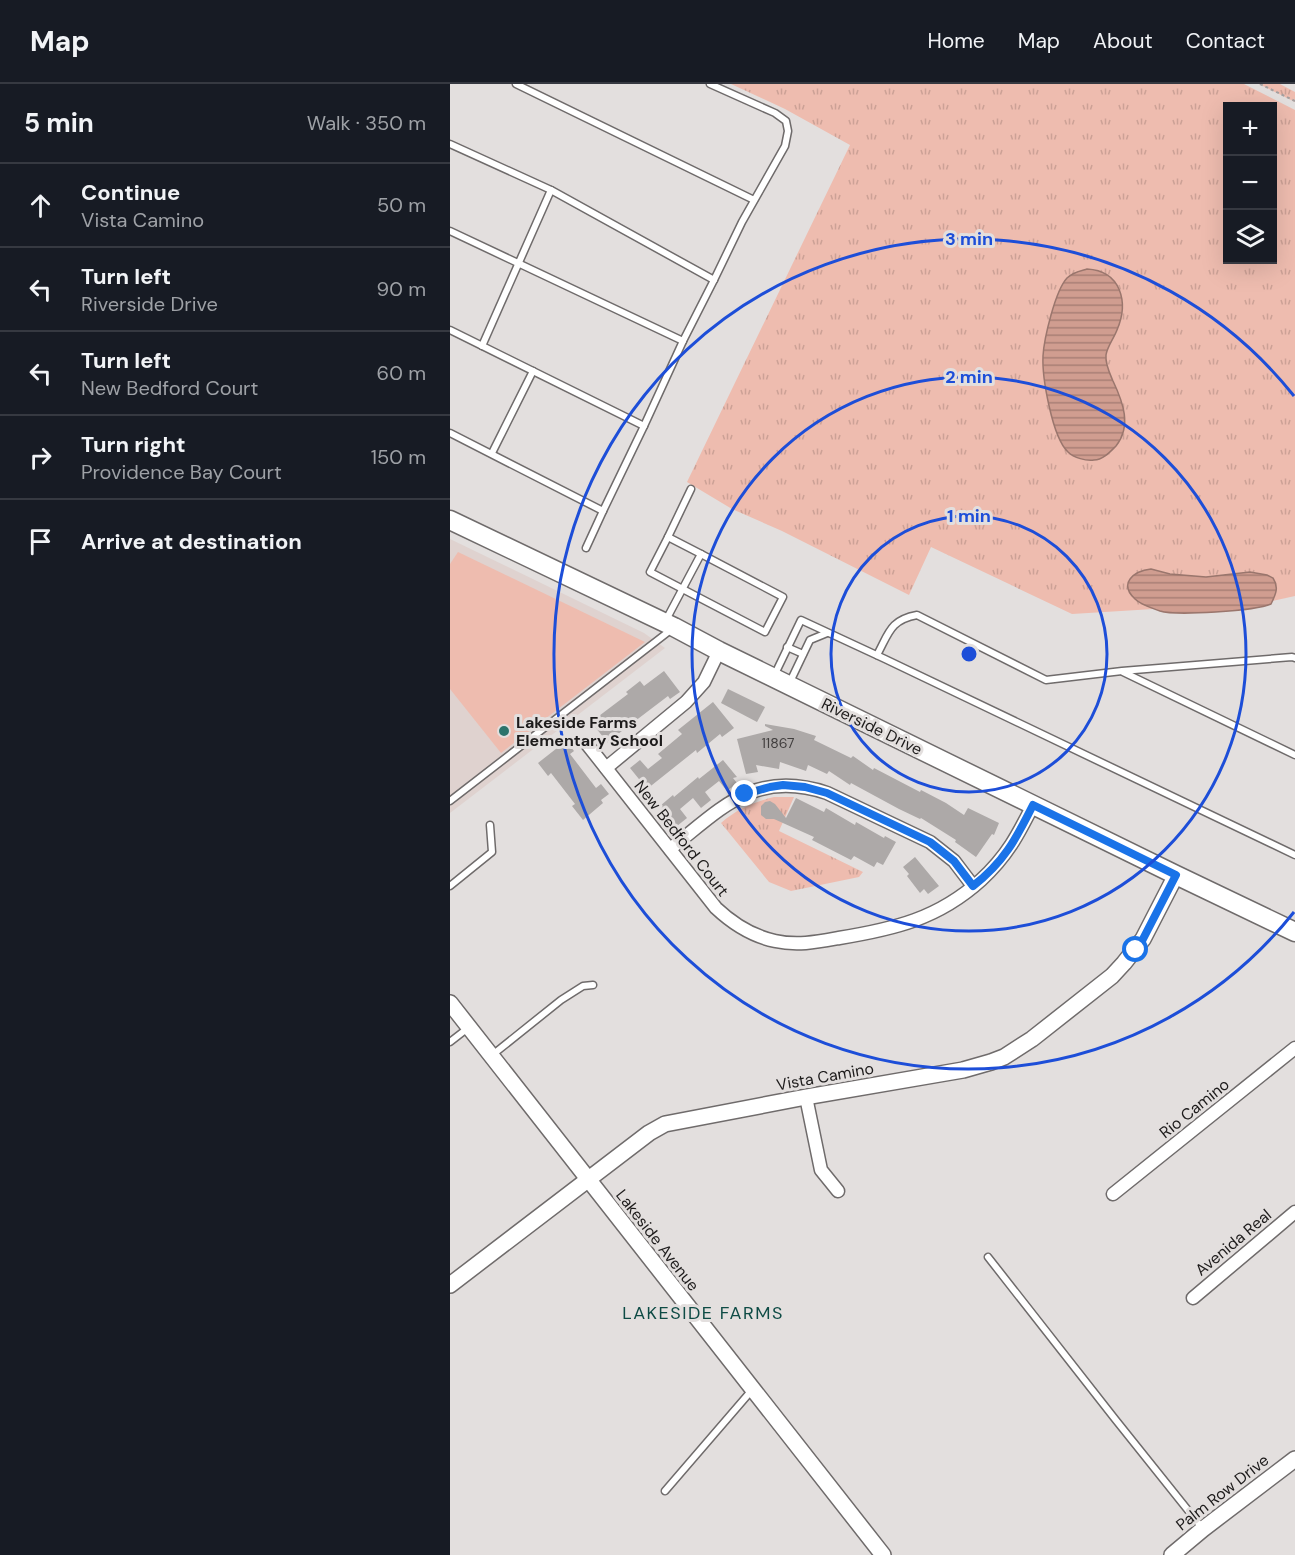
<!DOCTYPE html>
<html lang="en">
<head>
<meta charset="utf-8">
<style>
	:root { --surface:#171b24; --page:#20242c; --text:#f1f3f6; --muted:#9ea1a6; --line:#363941 }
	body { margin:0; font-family:"DM Sans",sans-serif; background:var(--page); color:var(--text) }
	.controls { position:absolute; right:18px; top:18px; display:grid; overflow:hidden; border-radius:0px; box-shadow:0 6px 24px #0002 }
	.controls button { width:54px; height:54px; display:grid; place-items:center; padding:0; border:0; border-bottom:2px solid var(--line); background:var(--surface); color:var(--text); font:30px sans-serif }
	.stop { position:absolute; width:18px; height:18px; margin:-14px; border:4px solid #1a73e8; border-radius:50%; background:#fff }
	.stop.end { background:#1a73e8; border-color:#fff; box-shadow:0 2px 6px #0008 }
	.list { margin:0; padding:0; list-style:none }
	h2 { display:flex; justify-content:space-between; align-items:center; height:78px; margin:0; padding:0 24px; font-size:26px }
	h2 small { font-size:20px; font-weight:400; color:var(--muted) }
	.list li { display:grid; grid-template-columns:39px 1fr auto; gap:18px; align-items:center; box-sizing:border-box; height:84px; padding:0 24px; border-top:2px solid var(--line) }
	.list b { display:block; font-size:22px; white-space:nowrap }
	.list p { margin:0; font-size:20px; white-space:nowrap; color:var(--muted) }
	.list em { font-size:20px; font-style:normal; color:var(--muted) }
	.icon { flex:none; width:33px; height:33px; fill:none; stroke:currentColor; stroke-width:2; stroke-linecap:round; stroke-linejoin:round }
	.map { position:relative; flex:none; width:845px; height:1471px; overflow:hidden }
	header { display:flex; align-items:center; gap:36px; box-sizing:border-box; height:84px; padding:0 30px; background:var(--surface); border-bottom:2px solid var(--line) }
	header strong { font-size:28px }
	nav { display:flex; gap:33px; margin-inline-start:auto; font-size:21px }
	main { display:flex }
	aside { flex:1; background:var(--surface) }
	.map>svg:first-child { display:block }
	.built { fill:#dfd2cf }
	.grass { fill:url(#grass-tufts); fill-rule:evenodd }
	.pitch { fill:#eebcaf }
	.water { fill:url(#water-rules); stroke:#9a766d; stroke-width:1.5 }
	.building { fill:#ada9a8 }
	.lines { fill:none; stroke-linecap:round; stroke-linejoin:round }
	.service-casing { stroke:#6f6b6b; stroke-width:9 }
	.minor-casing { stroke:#6f6b6b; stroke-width:15 }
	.tertiary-casing { stroke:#6f6b6b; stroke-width:18 }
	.secondary-casing { stroke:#6f6b6b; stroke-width:21 }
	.path { stroke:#a4a0a0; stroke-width:2; stroke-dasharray:3 3; stroke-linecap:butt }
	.service { stroke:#fff; stroke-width:6 }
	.minor { stroke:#fff; stroke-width:12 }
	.tertiary { stroke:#fff; stroke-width:15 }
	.secondary { stroke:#fff; stroke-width:18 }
	.route { stroke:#1a73e8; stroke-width:8 }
	.ring { fill:none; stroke:#1d4ed8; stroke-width:3 }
	.poi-dot { fill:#2c736b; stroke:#e3dfde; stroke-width:2 }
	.labels { text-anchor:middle; stroke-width:6; stroke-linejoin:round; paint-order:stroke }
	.number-label { font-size:14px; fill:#413e3e }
	.poi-label { font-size:16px; font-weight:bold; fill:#1d1b1b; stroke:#e3dfde; text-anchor:start }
	.street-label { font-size:16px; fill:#1d1b1b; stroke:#e3dfde }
	.neighbourhood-label { font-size:18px; letter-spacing:1.5px; fill:#0e4b45; stroke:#e3dfde }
	.centre { fill:#1d4ed8; stroke:#e3dfde; stroke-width:3 }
	.ring-label { font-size:18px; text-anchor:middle; font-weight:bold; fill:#1d4ed8; stroke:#e3dfde; stroke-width:6; stroke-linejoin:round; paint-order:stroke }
</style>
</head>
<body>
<header>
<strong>Map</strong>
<nav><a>Home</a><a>Map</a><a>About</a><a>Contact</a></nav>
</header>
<main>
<aside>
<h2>5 min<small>Walk · 350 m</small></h2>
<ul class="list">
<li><svg class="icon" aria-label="ahead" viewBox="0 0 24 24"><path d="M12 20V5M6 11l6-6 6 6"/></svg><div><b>Continue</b><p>Vista Camino</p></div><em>50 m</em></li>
<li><svg class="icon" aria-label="left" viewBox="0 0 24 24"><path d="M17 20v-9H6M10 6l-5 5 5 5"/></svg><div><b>Turn left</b><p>Riverside Drive</p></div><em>90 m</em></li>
<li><svg class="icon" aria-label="left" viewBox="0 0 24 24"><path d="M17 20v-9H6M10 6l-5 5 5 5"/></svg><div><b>Turn left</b><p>New Bedford Court</p></div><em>60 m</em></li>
<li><svg class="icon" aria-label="right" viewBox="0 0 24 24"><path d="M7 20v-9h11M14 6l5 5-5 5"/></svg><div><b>Turn right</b><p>Providence Bay Court</p></div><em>150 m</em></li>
<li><svg class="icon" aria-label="arrive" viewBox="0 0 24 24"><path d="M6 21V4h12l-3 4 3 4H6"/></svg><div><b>Arrive at destination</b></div></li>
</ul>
</aside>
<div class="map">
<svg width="845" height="1471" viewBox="0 0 845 1471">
	<defs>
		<pattern id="grass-tufts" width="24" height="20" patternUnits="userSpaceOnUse" patternTransform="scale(1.5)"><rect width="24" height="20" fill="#eebcaf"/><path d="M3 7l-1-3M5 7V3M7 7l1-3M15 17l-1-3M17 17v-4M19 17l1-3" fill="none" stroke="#cca196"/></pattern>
		<pattern id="water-rules" width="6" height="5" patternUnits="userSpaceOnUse" patternTransform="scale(1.5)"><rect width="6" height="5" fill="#d09d90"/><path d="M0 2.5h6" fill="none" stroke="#a87f75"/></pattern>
	</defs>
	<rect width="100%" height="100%" fill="#e3dfde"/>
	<!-- built -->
	<path class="built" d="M0,455L194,549L215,564L0,729Z"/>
	<!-- grass -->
	<g class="grass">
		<path d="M281,0H794L845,26V512L818,518L622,530L481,463L459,511L332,447L282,425L237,398L400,61L335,25ZM778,22H822V176H778Z"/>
		<path d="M809,0H830L845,8V18Z"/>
		<path d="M324,713H344L329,747L413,788L409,793L341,807L319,798L271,739C287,725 304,718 324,713Z"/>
	</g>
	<!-- pitch -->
	<path class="pitch" d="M8,468L195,558L51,669L0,605V480Z"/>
	<!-- water -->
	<g class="water">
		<path d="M637,185C671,187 679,218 667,246C664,254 657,263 656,271C655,280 660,290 663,297C673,318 682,342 666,362C660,368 653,376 644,376C636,377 624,374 618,368C602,353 592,293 593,272C594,255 605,207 617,194C623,188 630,187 637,185Z"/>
		<path d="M701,485L720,490L756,493L800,488L817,491L823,494C829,503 826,510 821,520C805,527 726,532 710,527C702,524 691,521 685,515C668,499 684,487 701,485Z"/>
	</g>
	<!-- building -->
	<g class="building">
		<path d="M214,587L230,608L220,615L218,612L168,650L158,659L141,638L178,610L176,608L190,597L194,602Z"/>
		<path d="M278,605L315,623L307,638L271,619Z"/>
		<path d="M263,618L284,644L272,653L270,650L247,669L246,666L197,705L180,684L190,676L198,685L212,674L208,670L232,650L228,646Z"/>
		<path d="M315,640L344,645L366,652L364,656L401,674L403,672L423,686L424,684L470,708L471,706L496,719L514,731L518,724L549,739L544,751L542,750L526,773L505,758L506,756L471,734L470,735L449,725L401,699L400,701L379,687L377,690L358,681L356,687L330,678L329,685L306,681L308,688L296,690L287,655L323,646L315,642Z"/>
		<path d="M116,657L124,667L120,670L146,704L151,700L159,710L151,716L153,719L133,736L122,722L125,720L101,689L98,692L88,679Z"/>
		<path d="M273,676L287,693L283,694L287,699L277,707L269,697L255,708L261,716L251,724L243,714L230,725L237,734L227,742L210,722L223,711L224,713L248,693L249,695Z"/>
		<path d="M346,714L374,728L376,724L405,741L406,738L434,754L435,752L446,758L433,781L427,778L424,783L404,772L401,776L362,756L364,753L324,735H316L311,731V722L315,718L320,717L325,720L336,734Z"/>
		<path d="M465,773L489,802L478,810L474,805L470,809L457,792L459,790L453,783Z"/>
	</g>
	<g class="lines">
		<defs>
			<g id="service">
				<path d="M66,0L304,116"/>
				<path d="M0,60L101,106L264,196"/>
				<path d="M0,147L233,257"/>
				<path d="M0,246L194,342"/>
				<path d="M32,262L101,106"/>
				<path d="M0,349L153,427L194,342L233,257L264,196L292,138L335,62L338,47L336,37L325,29L260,0"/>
				<path d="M42,369L83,287"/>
				<path d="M218,453L200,488L315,548L333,513L251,470"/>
				<path d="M136,464L153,427"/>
				<path d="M216,536L251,470L218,453L241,405"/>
				<path d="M337,563L353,570"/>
				<path d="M427,571C439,549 440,536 467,531L596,596L672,587L842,573L845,574"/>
				<path d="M673,588L845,671"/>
				<path d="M324,592L351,536L435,575L845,771"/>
				<path d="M339,600L360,556L377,549"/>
				<path d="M0,717L222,545"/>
				<path d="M0,802L42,768L40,741"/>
				<path d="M0,958L18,944"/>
				<path d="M41,972L111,916L133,902L143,901"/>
				<path d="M538,1173L665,1335L753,1445"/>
				<path d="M215,1407L302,1306"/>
			</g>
			<g id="minor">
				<path d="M137,660L266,824C283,840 302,852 325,857C347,862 367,858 389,854C444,845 488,835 531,796C557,772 568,751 583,721"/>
				<path d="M156,684L236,618L254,598L269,567"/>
				<path d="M220,765C272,724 305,685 377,709L480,758L504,777L523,802"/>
				<path d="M356,1013L371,1086L388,1107"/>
				<path d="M663,1110L845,964"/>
				<path d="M743,1214L845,1128"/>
			</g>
			<g id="tertiary">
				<path d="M0,919L433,1471"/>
				<path d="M0,1201L199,1049L215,1040L356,1013L513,986L541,978L554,973L582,955L662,892L674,879L693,855L726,791"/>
				<path d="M722,1471L753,1445L845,1375"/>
			</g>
			<path id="secondary" d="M0,436L224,543L269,567L726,791L845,848"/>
		</defs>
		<!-- service casing -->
		<use href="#service" class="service-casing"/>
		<!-- minor casing -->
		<use href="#minor" class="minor-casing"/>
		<!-- tertiary casing -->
		<use href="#tertiary" class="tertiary-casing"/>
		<!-- secondary casing -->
		<use href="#secondary" class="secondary-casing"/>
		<!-- path -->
		<path class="path" d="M810,0L845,17"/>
		<!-- service -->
		<use href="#service" class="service"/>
		<!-- minor -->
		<use href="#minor" class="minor"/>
		<!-- tertiary -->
		<use href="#tertiary" class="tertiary"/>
		<!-- secondary -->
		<use href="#secondary" class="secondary"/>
	</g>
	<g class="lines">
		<!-- route -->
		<path class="route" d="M295,710L320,703L333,701L355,703L377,709L480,758L504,777L523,802C554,778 566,755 583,721L726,791L693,855L686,866"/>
	</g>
	<!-- distance rings -->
	<g class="ring">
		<circle cx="519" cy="570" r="138"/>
		<circle cx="519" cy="570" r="277"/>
		<path d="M844 828A415 415 0 1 1 844 312"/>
	</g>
	<!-- markers -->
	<circle class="poi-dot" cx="54" cy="647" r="6"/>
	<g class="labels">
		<!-- number labels -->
		<g class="number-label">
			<text x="328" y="664">11867</text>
		</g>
		<!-- poi labels -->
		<g class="poi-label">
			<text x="66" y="644">Lakeside Farms<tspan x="66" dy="18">Elementary School</tspan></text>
		</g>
		<!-- street labels -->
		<g class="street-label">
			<text transform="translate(422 642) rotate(26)" y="6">Riverside Drive</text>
			<text transform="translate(232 754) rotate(52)" y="6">New Bedford Court</text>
			<text transform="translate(375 992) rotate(-10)" y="6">Vista Camino</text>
			<text transform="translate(744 1024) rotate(-39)" y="6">Rio Camino</text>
			<text transform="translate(208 1156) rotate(52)" y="6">Lakeside Avenue</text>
			<text transform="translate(783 1158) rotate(-40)" y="6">Avenida Real</text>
			<text transform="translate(772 1408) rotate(-38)" y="6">Palm Row Drive</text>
		</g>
		<!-- neighbourhood labels -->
		<g class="neighbourhood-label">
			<text x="253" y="1235">LAKESIDE FARMS</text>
		</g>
	</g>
	<circle cx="519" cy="570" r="9" class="centre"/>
	<g class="ring-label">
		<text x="519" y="161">3 min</text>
		<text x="519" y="299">2 min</text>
		<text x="519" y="438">1 min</text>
	</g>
</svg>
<div class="controls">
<button>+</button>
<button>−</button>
<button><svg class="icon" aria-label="layers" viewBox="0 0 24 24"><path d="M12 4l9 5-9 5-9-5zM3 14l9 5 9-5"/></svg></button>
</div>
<div class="stop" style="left:686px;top:866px"></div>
<div class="stop end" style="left:295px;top:710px"></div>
</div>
</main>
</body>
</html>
